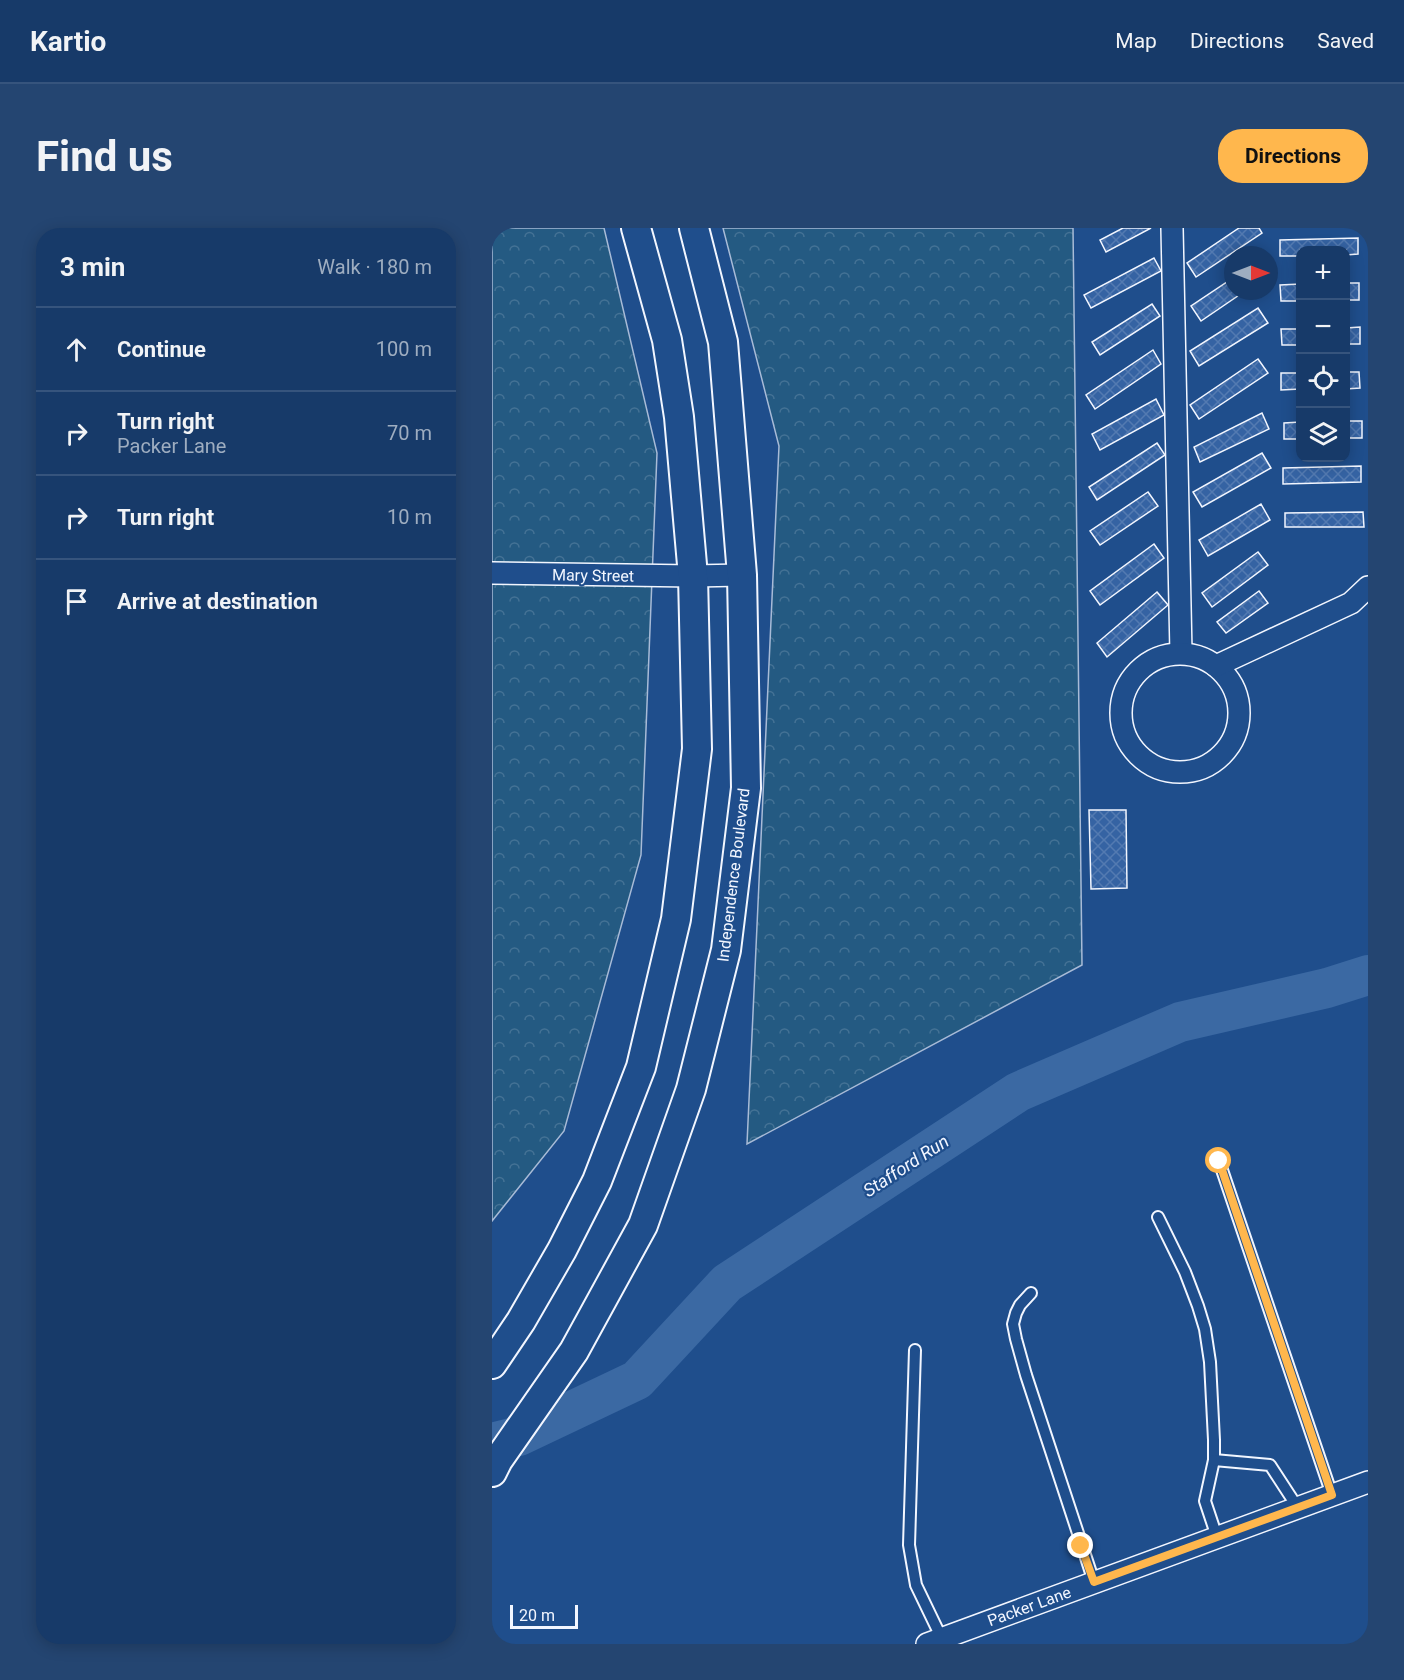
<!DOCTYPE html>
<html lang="en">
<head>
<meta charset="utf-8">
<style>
	:root { --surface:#173a69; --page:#244571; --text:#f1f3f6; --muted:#9eadc0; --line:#36547d; --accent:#ffb74d }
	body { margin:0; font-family:Roboto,sans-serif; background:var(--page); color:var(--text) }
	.controls { position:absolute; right:18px; top:18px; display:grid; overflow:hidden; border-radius:12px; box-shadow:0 3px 15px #0003 }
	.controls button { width:54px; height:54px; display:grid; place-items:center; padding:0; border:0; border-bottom:2px solid var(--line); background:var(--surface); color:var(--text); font:30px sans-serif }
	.compass { position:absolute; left:732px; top:18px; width:54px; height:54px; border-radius:50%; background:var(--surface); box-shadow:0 3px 15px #0003; rotate:90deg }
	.scale { position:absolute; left:18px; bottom:15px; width:68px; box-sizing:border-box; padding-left:6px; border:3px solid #f2f6ff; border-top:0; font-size:16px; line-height:21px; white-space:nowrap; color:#f2f6ff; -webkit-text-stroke:4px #1f4e8c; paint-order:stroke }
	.stop { position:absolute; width:18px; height:18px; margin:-14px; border:4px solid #ffb74d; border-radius:50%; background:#fff }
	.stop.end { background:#ffb74d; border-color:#fff; box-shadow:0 2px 6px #0008 }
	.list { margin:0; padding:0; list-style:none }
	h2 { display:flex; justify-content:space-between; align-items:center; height:78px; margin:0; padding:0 24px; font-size:26px }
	h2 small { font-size:20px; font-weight:400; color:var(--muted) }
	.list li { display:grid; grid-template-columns:39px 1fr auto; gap:18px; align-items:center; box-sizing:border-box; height:84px; padding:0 24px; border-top:2px solid var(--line) }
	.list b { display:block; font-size:22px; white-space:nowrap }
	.list p { margin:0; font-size:20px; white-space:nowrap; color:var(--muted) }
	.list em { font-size:20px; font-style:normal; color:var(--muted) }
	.icon { flex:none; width:33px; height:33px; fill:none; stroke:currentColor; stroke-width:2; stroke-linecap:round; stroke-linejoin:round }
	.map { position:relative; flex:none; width:876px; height:1416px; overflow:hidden; border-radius:24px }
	header { display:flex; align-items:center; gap:36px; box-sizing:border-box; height:84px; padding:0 30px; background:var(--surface); border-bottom:2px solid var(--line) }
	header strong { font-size:28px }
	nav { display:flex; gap:33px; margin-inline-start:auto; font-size:21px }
	.intro { display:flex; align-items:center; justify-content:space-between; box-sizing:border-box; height:144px; padding:0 36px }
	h1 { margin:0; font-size:42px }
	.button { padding:15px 27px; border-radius:24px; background:var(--accent); color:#111; font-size:21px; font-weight:700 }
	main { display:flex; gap:36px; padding:0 36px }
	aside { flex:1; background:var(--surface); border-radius:24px; box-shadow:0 3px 15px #0003 }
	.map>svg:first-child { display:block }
	.forest { fill:url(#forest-crowns); stroke:#a8bbd7; stroke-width:1.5 }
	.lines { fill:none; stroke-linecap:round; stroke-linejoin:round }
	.river { stroke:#3b69a3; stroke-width:40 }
	.building { fill:url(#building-cross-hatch); stroke:#f2f6ff; stroke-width:1.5 }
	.lane-casing { stroke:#f2f6ff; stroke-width:14 }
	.street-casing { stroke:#f2f6ff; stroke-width:24 }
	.secondary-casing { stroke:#f2f6ff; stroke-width:32 }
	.lane { stroke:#1f4e8c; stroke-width:10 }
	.street { stroke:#1f4e8c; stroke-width:21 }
	.secondary { stroke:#1f4e8c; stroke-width:28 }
	.route { stroke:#ffb74d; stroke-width:8 }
	.labels { text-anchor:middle; stroke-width:4.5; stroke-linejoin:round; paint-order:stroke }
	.street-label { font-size:16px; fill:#f2f6ff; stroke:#1f4e8c }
	.water-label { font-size:18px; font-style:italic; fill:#f2f6ff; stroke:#1f4e8c }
</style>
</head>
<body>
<header>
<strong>Kartio</strong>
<nav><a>Map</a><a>Directions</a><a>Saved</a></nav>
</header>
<div class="intro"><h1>Find us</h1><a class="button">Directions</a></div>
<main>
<aside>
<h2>3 min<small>Walk · 180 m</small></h2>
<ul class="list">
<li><svg class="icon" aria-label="ahead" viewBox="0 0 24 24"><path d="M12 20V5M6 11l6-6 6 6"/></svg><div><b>Continue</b></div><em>100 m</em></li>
<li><svg class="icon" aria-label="right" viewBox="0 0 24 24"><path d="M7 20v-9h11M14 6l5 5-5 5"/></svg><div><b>Turn right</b><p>Packer Lane</p></div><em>70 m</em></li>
<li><svg class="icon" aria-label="right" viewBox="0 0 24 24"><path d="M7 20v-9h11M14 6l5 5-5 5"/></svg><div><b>Turn right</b></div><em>10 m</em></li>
<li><svg class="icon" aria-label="arrive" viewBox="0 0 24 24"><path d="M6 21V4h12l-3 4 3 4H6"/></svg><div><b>Arrive at destination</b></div></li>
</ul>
</aside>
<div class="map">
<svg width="876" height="1416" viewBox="0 0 876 1416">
	<defs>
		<pattern id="forest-crowns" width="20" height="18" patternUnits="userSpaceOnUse" patternTransform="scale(1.5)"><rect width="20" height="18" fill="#245a82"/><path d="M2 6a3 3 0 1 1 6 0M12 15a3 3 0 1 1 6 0" fill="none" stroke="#447295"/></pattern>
		<pattern id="building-cross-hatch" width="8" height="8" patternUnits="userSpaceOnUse" patternTransform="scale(1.5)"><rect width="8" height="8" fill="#3563a3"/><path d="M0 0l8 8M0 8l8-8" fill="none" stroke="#537ab1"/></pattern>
	</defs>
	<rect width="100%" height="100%" fill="#1f4e8c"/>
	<!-- forest -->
	<g class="forest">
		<path d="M0,0H112L165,225L149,627L72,903L0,993Z"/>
		<path d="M231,0H581L590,737L255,916L287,218Z"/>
	</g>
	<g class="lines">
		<!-- river -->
		<path class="river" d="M0,1215L27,1208L145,1152L235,1055L526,864L688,794L835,760L876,747"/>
	</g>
	<!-- building -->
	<g class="building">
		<path d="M631,0H659L614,24L608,12Z"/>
		<path d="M747,0H767L770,5L704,49L695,35Z"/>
		<path d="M866,10V26L854,27V22H808V28H788V12Z"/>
		<path d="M662,30L669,43L599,80L592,67Z"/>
		<path d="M741,50V63H753L709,93L699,78Z"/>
		<rect x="854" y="55" width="13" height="17"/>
		<path d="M808,56V73H789L788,57Z"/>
		<path d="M660,76L668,88L608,127L600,114Z"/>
		<path d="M766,80L776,95L707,138L698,123Z"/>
		<path d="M868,99V116H854V100Z"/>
		<path d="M789,101H808V117H790Z"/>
		<path d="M661,122L669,136L603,181L594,167Z"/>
		<path d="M766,131L776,145L707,191L698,177Z"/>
		<path d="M854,144H867L868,160L854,161Z"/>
		<path d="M789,145H808V161L789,162Z"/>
		<path d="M664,171L672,187L608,222L600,206Z"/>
		<path d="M770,185L777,201L708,234L702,219Z"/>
		<rect x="854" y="193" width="16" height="17"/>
		<path d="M808,194V211H792V195Z"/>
		<path d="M665,215L673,227L605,272L597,259Z"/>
		<path d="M770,225L779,240L710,279L701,264Z"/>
		<path d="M869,238V254L791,256V240Z"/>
		<path d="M656,264L666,278L608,317L598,303Z"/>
		<path d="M769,276L778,292L716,328L707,312Z"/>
		<path d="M871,284L872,299H793V285Z"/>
		<path d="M662,316L672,330L608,377L598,363Z"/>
		<path d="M766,324L776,337L720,379L710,365Z"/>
		<path d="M767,363L776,375L734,405L725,394Z"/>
		<path d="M665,364L676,377L615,429L605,415Z"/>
		<path d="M597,582H634L635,660L599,661Z"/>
	</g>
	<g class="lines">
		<defs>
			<g id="lane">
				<path d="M727,933L840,1267"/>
				<path d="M666,989L693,1044L706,1078L713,1101L718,1134L722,1212V1232L713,1273L725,1309"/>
				<path d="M539,1065L528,1077L524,1085L521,1096L524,1111L534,1147L602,1354"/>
				<path d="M423,1122L417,1317L424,1357L450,1411"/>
				<path d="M722,1232L778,1237L806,1280"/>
			</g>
			<g id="street">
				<path d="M680,0L689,425"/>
				<path d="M0,345L201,348L250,347"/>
				<circle cx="688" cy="485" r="59"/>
				<path d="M724,438L859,375L876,359"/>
				<path d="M435,1416L876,1254"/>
			</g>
			<g id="secondary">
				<path d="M0,1136L29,1093L70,1022L105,953L149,839L184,691L205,521L201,348L187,189L175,112L144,0"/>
				<path d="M0,1244L6,1232L82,1123L151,997L199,861L234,722L254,560L250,347L231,114L202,0"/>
			</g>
		</defs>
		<!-- lane casing -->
		<use href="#lane" class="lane-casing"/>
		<!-- street casing -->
		<use href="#street" class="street-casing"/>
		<!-- secondary casing -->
		<use href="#secondary" class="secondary-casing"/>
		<!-- lane -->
		<use href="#lane" class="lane"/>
		<!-- street -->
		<use href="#street" class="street"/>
		<!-- secondary -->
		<use href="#secondary" class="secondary"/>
	</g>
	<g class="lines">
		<!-- route -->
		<path class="route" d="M589,1318L602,1354L840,1267L727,933"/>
	</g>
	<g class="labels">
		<!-- street labels -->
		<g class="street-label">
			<text transform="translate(101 347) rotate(1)" y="6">Mary Street</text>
			<text transform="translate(241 647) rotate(-83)" y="6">Independence Boulevard</text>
			<text transform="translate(537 1378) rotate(-20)" y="6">Packer Lane</text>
		</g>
		<!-- water labels -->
		<g class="water-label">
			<text transform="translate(414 938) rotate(-33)" y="6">Stafford Run</text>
		</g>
	</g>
</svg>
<div class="controls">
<button>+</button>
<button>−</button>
<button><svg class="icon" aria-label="locate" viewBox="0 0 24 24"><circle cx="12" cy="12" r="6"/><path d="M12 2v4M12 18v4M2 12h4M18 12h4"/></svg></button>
<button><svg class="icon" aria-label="layers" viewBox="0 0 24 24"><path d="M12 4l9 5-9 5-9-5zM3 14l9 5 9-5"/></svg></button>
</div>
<svg class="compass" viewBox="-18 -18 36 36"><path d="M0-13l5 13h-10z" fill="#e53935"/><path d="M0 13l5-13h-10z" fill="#9eadc0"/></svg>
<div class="scale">20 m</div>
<div class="stop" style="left:727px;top:933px"></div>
<div class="stop end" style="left:589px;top:1318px"></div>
</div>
</main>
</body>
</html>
